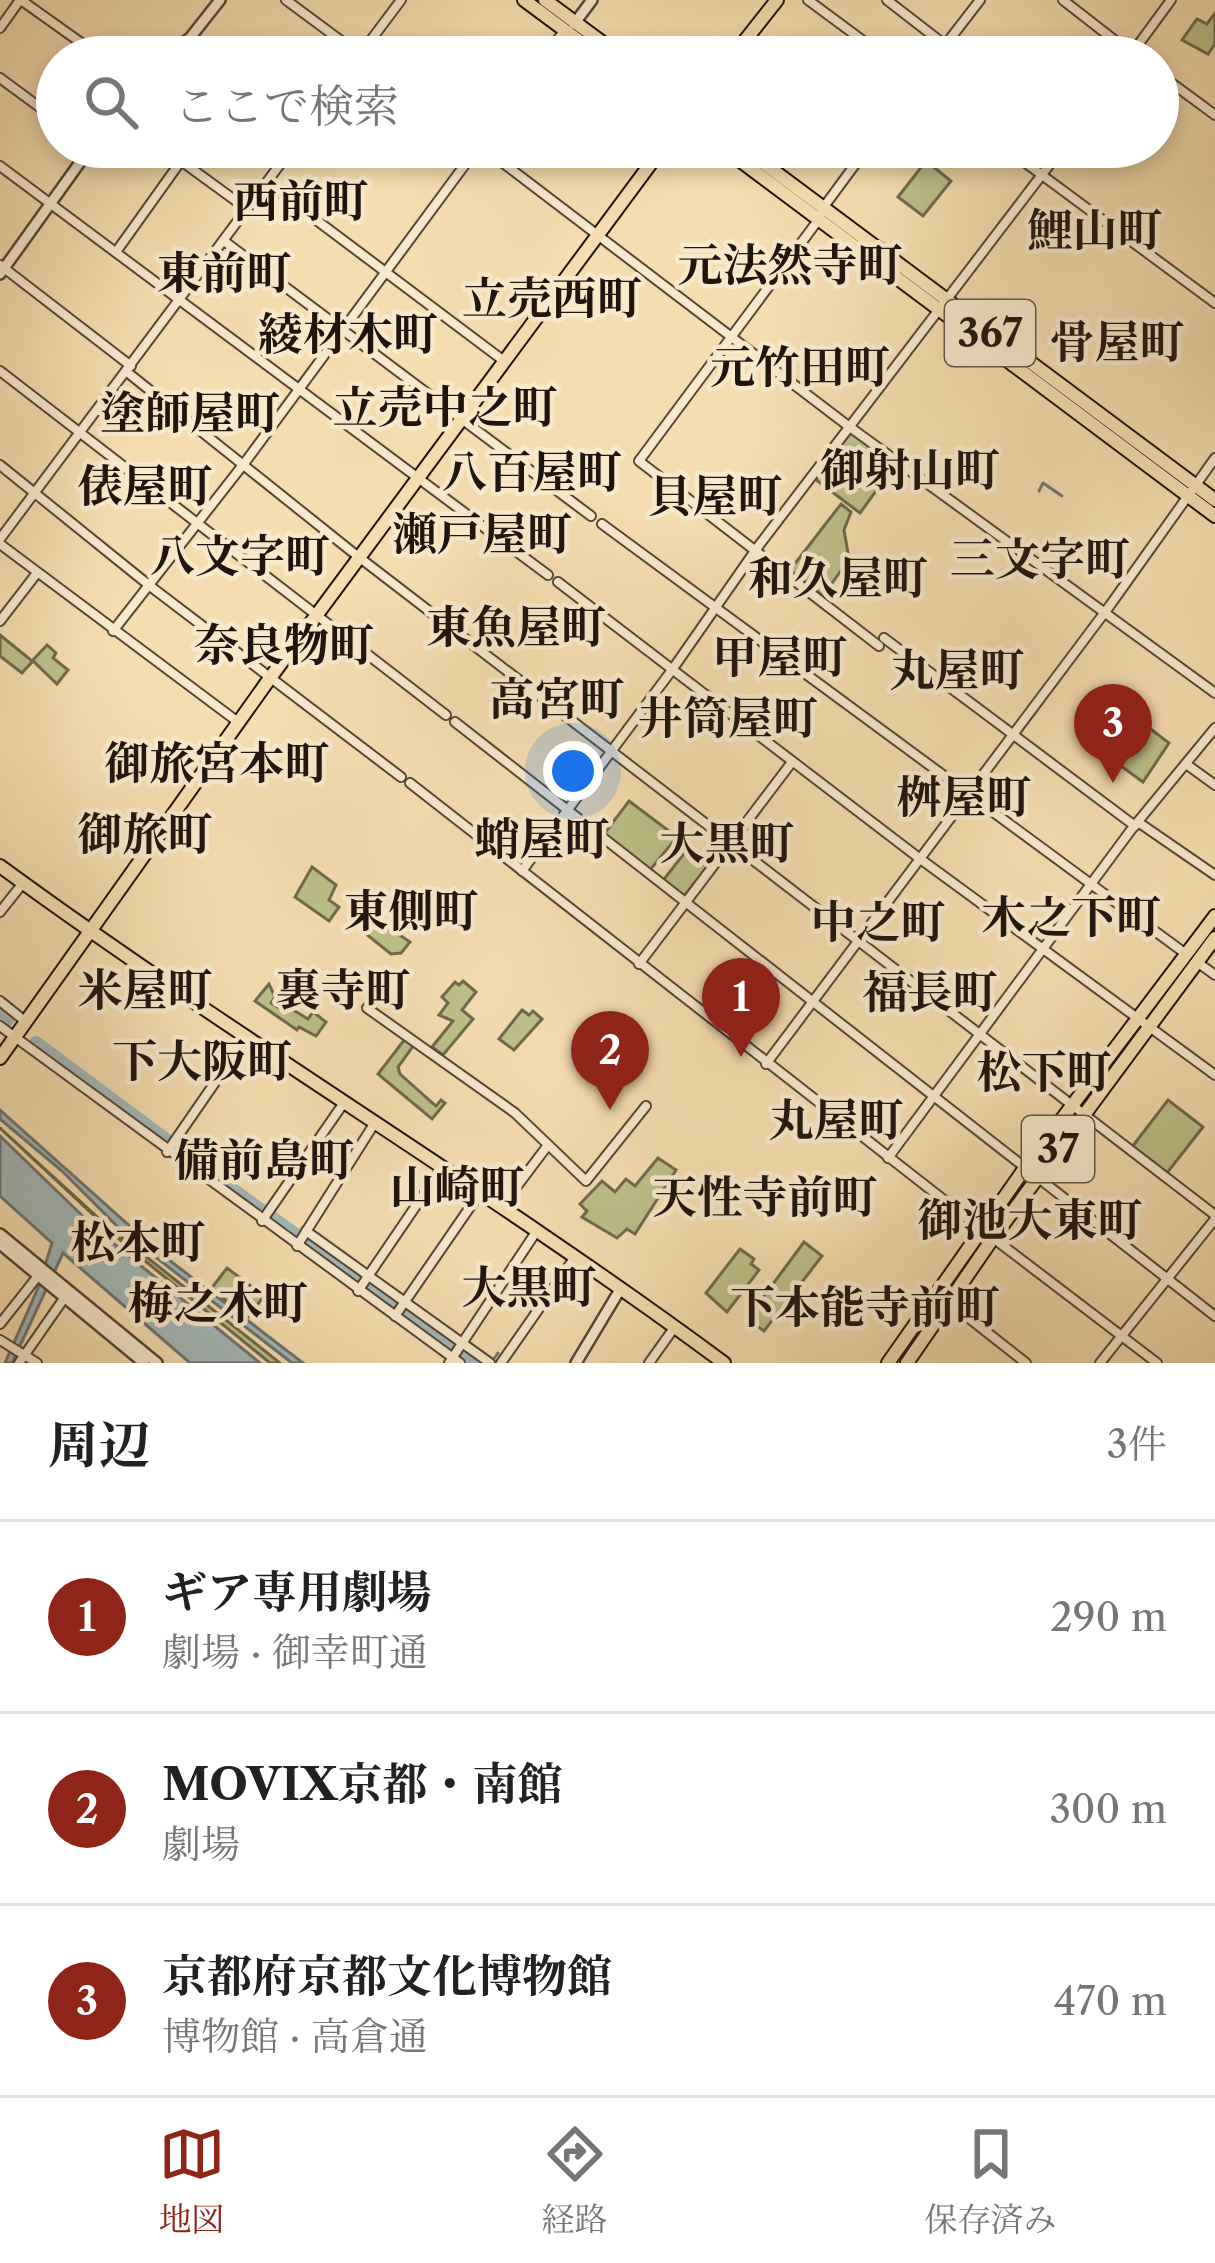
<!DOCTYPE html>
<html lang="ja">
<head>
<meta charset="utf-8">
<style>
	:root { --surface:#fff; --page:#f6f6f6; --text:#222; --muted:#767676; --line:#e0e0e0; --accent:#8f2418 }
	body { margin:0; font-family:"Libre Caslon Text","Noto Serif JP",serif; background:var(--page); color:var(--text) }
	.you { position:absolute; left:573px; top:771px; width:42px; height:42px; margin:-30px; border:9px solid #fff; border-radius:50%; background:#1a73e8; box-shadow:0 0 0 18px #1a73e833 }
	.badge { display:grid; place-items:center; width:78px; height:78px; border-radius:50%; background:var(--accent); color:#fff; font-size:39px; font-weight:700 }
	.pin { position:absolute; translate:-50% -99px; filter:drop-shadow(0 3px 6px #0008) }
	.pin::after { content:''; position:absolute; top:63px; width:42px; height:36px; background:inherit; clip-path:polygon(0 0,100% 0,50% 100%) }
	.list { margin:0; padding:0; list-style:none }
	h2 { display:flex; justify-content:space-between; align-items:center; height:156px; margin:0; padding:0 48px; font-size:51px }
	h2 small { font-size:39px; font-weight:400; color:var(--muted) }
	.list li { display:grid; grid-template-columns:78px 1fr auto; gap:36px; align-items:center; box-sizing:border-box; height:192px; padding:0 48px; border-top:3px solid var(--line) }
	.list b { display:block; font-size:45px; white-space:nowrap }
	.list p { margin:0; font-size:39px; white-space:nowrap; color:var(--muted) }
	.list em { font-size:39px; font-style:normal; color:var(--muted) }
	.icon { flex:none; width:66px; height:66px; fill:none; stroke:currentColor; stroke-width:2; stroke-linecap:round; stroke-linejoin:round }
	.map { position:relative; flex:none; width:1215px; height:1363px; overflow:hidden }
	.search { position:absolute; background:var(--surface); box-shadow:0 6px 18px #0003; left:36px; right:36px; top:36px; height:132px; display:flex; align-items:center; gap:30px; box-sizing:border-box; padding:0 42px; border-radius:66px; color:var(--muted); font-size:45px }
	.sheet { height:732px; background:var(--surface) }
	nav { display:flex; justify-content:space-around; align-items:center; box-sizing:border-box; height:168px; border-top:3px solid var(--line); background:var(--surface); font-size:33px; color:var(--muted) }
	nav a { display:grid; justify-items:center; gap:6px }
	nav .on { color:var(--accent) }
	.map>svg:first-child { display:block }
	.green { fill:#bec089; stroke:#6f6a4c; stroke-width:3 }
	.water { fill:#a3b8b7; stroke:#6f7673; stroke-width:3 }
	.lines { fill:none; stroke-linecap:round; stroke-linejoin:round }
	.stream { stroke:#6f7673; stroke-width:3 }
	.river { stroke:#a3b8b7; stroke-width:14 }
	.minor-casing { stroke:#564636; stroke-width:12 }
	.tertiary-casing { stroke:#564636; stroke-width:14 }
	.primary-casing { stroke:#20140e; stroke-width:16 }
	.trunk-casing { stroke:#20140e; stroke-width:16 }
	.minor { stroke:#f9e9cb; stroke-width:8 }
	.tertiary { stroke:#f9e9cb; stroke-width:9 }
	.primary { stroke:#f6ddaf; stroke-width:12 }
	.trunk { stroke:#f6ddaf; stroke-width:12 }
	.labels { text-anchor:middle; stroke-width:9; stroke-linejoin:round; paint-order:stroke }
	.shield { fill:#f9e9cb; stroke:#615447; stroke-width:3 }
	.shield-label { font-size:39px; font-weight:bold; fill:#20140e }
	.neighbourhood-label { font-size:45px; font-weight:bold; fill:#20140e; stroke:#f9e9cb }
</style>
</head>
<body>
<div class="map">
<svg width="1215" height="1363" viewBox="0 0 1215 1363">
	<rect width="100%" height="100%" fill="#f6ddaf"/>
	<filter id="stains"><feTurbulence type="fractalNoise" baseFrequency=".00167" numOctaves="4"/><feColorMatrix values="0 0 0 0 .2 0 0 0 0 .09 0 0 0 0 .02 0 0 0 .5 -.17"/></filter>
	<radialGradient id="worn" r=".72"><stop offset=".6" stop-color="#630" stop-opacity="0"/><stop offset="1" stop-color="#630" stop-opacity=".3"/></radialGradient>
	<!-- green -->
	<g class="green">
		<path d="M1215,13V44L1208,54L1182,40L1197,19L1207,24Z"/>
		<path d="M926,161L951,181L923,216L898,197Z"/>
		<path d="M851,432L895,465L860,513L815,479Z"/>
		<path d="M841,504L851,512L844,530L849,559L823,596L790,570Z"/>
		<path d="M0,635L32,661L47,645L56,653L53,658L68,670L57,684L33,661L22,673L0,656Z"/>
		<path d="M1135,717L1169,743L1143,782L1099,750L1120,722L1127,727Z"/>
		<path d="M629,801L677,837L650,870L604,834Z"/>
		<path d="M686,851L707,867L682,899L661,883Z"/>
		<path d="M312,867L336,885L329,900L339,907L329,921L295,897Z"/>
		<path d="M372,916L410,942L401,953L391,954L361,930Z"/>
		<path d="M463,981L476,992L462,1010L473,1019L443,1055L432,1047L453,1021L439,1015L448,1003L442,997L455,982L459,985Z"/>
		<path d="M269,984L275,997L271,1003L281,1009L285,1005L308,1019L313,1012L326,1022L316,1036L299,1027L297,1030L255,1001Z"/>
		<path d="M522,1010L529,1015L533,1011L542,1019L514,1050L499,1039Z"/>
		<path d="M405,1039L414,1045L398,1067L400,1074L436,1106L441,1100L445,1103L432,1119L378,1074Z"/>
		<path d="M1168,1100L1203,1127L1167,1173L1132,1147Z"/>
		<path d="M0,1128L105,1224L280,1363H270L128,1247Z"/>
		<path d="M658,1158L676,1170L635,1234L627,1229L617,1238L582,1217L587,1211L580,1204L602,1181L615,1192L626,1179L635,1186Z"/>
		<path d="M804,1242L822,1256L764,1331L747,1319Z"/>
		<path d="M740,1249L754,1259L751,1264L759,1270L727,1312L706,1293Z"/>
		<path d="M227,1268L264,1296L248,1317L211,1289Z"/>
	</g>
	<!-- water -->
	<g class="water">
		<path d="M0,1110L160,1253L303,1363H292L122,1231L62,1171L0,1119Z"/>
		<path d="M0,1136L96,1229L260,1363H190L63,1253L12,1363H5L38,1288L52,1243L0,1196Z"/>
	</g>
	<g class="lines">
		<!-- stream -->
		<g class="stream">
			<path d="M1039,491L1043,483L1062,496"/>
			<path d="M493,1360L498,1353"/>
		</g>
		<!-- river -->
		<g class="river">
			<path d="M0,1015L7,1020"/>
			<path d="M36,1043L248,1201L476,1363"/>
		</g>
		<defs>
			<g id="minor">
				<path d="M21,0L101,57"/>
				<path d="M286,0L363,57"/>
				<path d="M808,0L885,57"/>
				<path d="M887,0L945,45"/>
				<path d="M1063,0L1136,57"/>
				<path d="M0,28L20,0"/>
				<path d="M359,56L401,0"/>
				<path d="M1130,56L1171,0"/>
				<path d="M544,57L565,30"/>
				<path d="M936,57L980,0"/>
				<path d="M1158,73L1215,115"/>
				<path d="M0,78L57,120"/>
				<path d="M162,147L247,209"/>
				<path d="M482,147L847,425L1215,693"/>
				<path d="M868,147L823,208L819,219L639,461L879,646"/>
				<path d="M1004,147L1215,303"/>
				<path d="M0,166L548,575"/>
				<path d="M267,183L504,361"/>
				<path d="M224,241L591,516"/>
				<path d="M116,252L181,161"/>
				<path d="M0,265L131,366"/>
				<path d="M0,371L446,715"/>
				<path d="M127,372L351,551L1215,1215"/>
				<path d="M0,465L150,586L401,777"/>
				<path d="M602,524L1186,954"/>
				<path d="M0,539L293,147"/>
				<path d="M0,544L238,722"/>
				<path d="M558,582L919,858L1215,1075"/>
				<path d="M0,621L37,573"/>
				<path d="M113,631L246,461L478,147"/>
				<path d="M884,638L1135,826"/>
				<path d="M455,722L1215,1316"/>
				<path d="M1186,764L1215,785"/>
				<path d="M410,783L981,1229"/>
				<path d="M1138,822L1215,875"/>
				<path d="M522,871L672,670L757,548L1063,147"/>
				<path d="M0,912L23,883"/>
				<path d="M1197,962L1215,975"/>
				<path d="M639,964L792,762"/>
				<path d="M0,1001L26,1022"/>
				<path d="M367,1008L515,1113L586,1181L646,1106"/>
				<path d="M0,1026L460,1363"/>
				<path d="M766,1064L1111,604L1215,458"/>
				<path d="M167,1152L245,1039"/>
				<path d="M888,1158L1131,830L1215,728"/>
				<path d="M502,1206L548,1145"/>
				<path d="M262,1221L343,1104"/>
				<path d="M306,1231L490,1363"/>
				<path d="M993,1238L1157,1363"/>
				<path d="M297,1246L374,1124"/>
				<path d="M358,1291L441,1169"/>
				<path d="M946,1300L1026,1363"/>
				<path d="M395,1316L479,1194"/>
				<path d="M0,1324L38,1276"/>
				<path d="M0,1340L37,1363"/>
				<path d="M19,1363L65,1297"/>
				<path d="M449,1363L536,1232"/>
				<path d="M501,1363L575,1257"/>
				<path d="M649,1363L674,1328"/>
				<path d="M1100,1363L1215,1219"/>
			</g>
			<g id="tertiary">
				<path d="M574,24L592,0"/>
				<path d="M163,57L190,38L220,0"/>
				<path d="M0,274L91,147"/>
				<path d="M0,1234L157,1363"/>
				<path d="M0,1244L144,1363"/>
				<path d="M576,1363L621,1288"/>
			</g>
			<g id="primary">
				<path d="M732,57L777,0"/>
				<path d="M0,866C236,1039 489,1189 724,1363"/>
				<path d="M0,1058L270,678L663,147"/>
				<path d="M888,1363L1025,1168L1215,916"/>
				<path d="M907,1363L993,1238L1215,938"/>
			</g>
			<g id="trunk">
				<path d="M524,0L601,57"/>
				<path d="M545,0L622,57"/>
				<path d="M722,147L1215,516"/>
				<path d="M742,147L1215,500"/>
			</g>
		</defs>
		<!-- minor casing -->
		<use href="#minor" class="minor-casing"/>
		<!-- tertiary casing -->
		<use href="#tertiary" class="tertiary-casing"/>
		<!-- primary casing -->
		<use href="#primary" class="primary-casing"/>
		<!-- trunk casing -->
		<use href="#trunk" class="trunk-casing"/>
		<!-- minor -->
		<use href="#minor" class="minor"/>
		<!-- tertiary -->
		<use href="#tertiary" class="tertiary"/>
		<!-- primary -->
		<use href="#primary" class="primary"/>
		<!-- trunk -->
		<use href="#trunk" class="trunk"/>
	</g>
	<g class="labels">
		<!-- shield labels -->
		<g class="shield">
			<rect x="945" y="300" width="90" height="66" rx="9"/>
			<rect x="1022" y="1116" width="72" height="66" rx="9"/>
		</g>
		<g class="shield-label">
			<text x="990" y="347">367</text>
			<text x="1058" y="1163">37</text>
		</g>
		<!-- neighbourhood labels -->
		<g class="neighbourhood-label">
			<text x="301" y="217">西前町</text>
			<text x="1095" y="246">鯉山町</text>
			<text x="790" y="281">元法然寺町</text>
			<text x="224" y="289">東前町</text>
			<text x="552" y="314">立売西町</text>
			<text x="348" y="350">綾材木町</text>
			<text x="1117" y="358">骨屋町</text>
			<text x="800" y="383">元竹田町</text>
			<text x="445" y="423">立売中之町</text>
			<text x="190" y="429">塗師屋町</text>
			<text x="910" y="486">御射山町</text>
			<text x="532" y="488">八百屋町</text>
			<text x="145" y="502">俵屋町</text>
			<text x="715" y="512">貝屋町</text>
			<text x="482" y="550">瀬戸屋町</text>
			<text x="240" y="572">八文字町</text>
			<text x="1040" y="575">三文字町</text>
			<text x="838" y="594">和久屋町</text>
			<text x="516" y="643">東魚屋町</text>
			<text x="284" y="661">奈良物町</text>
			<text x="780" y="673">甲屋町</text>
			<text x="957" y="686">丸屋町</text>
			<text x="557" y="715">高宮町</text>
			<text x="728" y="734">井筒屋町</text>
			<text x="217" y="779">御旅宮本町</text>
			<text x="964" y="813">桝屋町</text>
			<text x="145" y="850">御旅町</text>
			<text x="542" y="855">蛸屋町</text>
			<text x="727" y="859">大黒町</text>
			<text x="411" y="927">東側町</text>
			<text x="1071" y="933">木之下町</text>
			<text x="878" y="938">中之町</text>
			<text x="145" y="1006">米屋町</text>
			<text x="343" y="1006">裏寺町</text>
			<text x="930" y="1008">福長町</text>
			<text x="202" y="1077">下大阪町</text>
			<text x="1044" y="1088">松下町</text>
			<text x="836" y="1136">丸屋町</text>
			<text x="264" y="1176">備前島町</text>
			<text x="457" y="1203">山崎町</text>
			<text x="765" y="1213">天性寺前町</text>
			<text x="1030" y="1236">御池大東町</text>
			<text x="138" y="1258">松本町</text>
			<text x="529" y="1303">大黒町</text>
			<text x="218" y="1319">梅之木町</text>
			<text x="865" y="1323">下本能寺前町</text>
		</g>
	</g>
	<rect width="100%" height="100%" filter="url(#stains)"/>
	<rect width="100%" height="100%" fill="url(#worn)"/>
</svg>
<div class="you"></div>
<div class="pin badge" style="left:741px;top:1057px">1</div>
<div class="pin badge" style="left:610px;top:1110px">2</div>
<div class="pin badge" style="left:1113px;top:783px">3</div>
<div class="search"><svg class="icon" aria-label="search" viewBox="0 0 24 24"><circle cx="10" cy="10" r="6"/><path d="M15 15l6 6"/></svg>ここで検索</div>
</div>
<section class="sheet">
<h2>周辺<small>3件</small></h2>
<ul class="list">
<li><span class="badge">1</span><div><b>ギア専用劇場</b><p>劇場 · 御幸町通</p></div><em>290 m</em></li>
<li><span class="badge">2</span><div><b>MOVIX京都・南館</b><p>劇場</p></div><em>300 m</em></li>
<li><span class="badge">3</span><div><b>京都府京都文化博物館</b><p>博物館 · 高倉通</p></div><em>470 m</em></li>
</ul>
</section>
<nav>
<a class="on"><svg class="icon" aria-label="map" viewBox="0 0 24 24"><path d="M3 6l6-2 6 2 6-2v14l-6 2-6-2-6 2zM9 4v14M15 6v14"/></svg>地図</a>
<a><svg class="icon" aria-label="directions" viewBox="0 0 24 24"><path d="M12 3l9 9-9 9-9-9zM9 14v-3h6M13 9l2 2-2 2"/></svg>経路</a>
<a><svg class="icon" aria-label="saved" viewBox="0 0 24 24"><path d="M7 4h10v16l-5-4-5 4z"/></svg>保存済み</a>
</nav>
</body>
</html>
